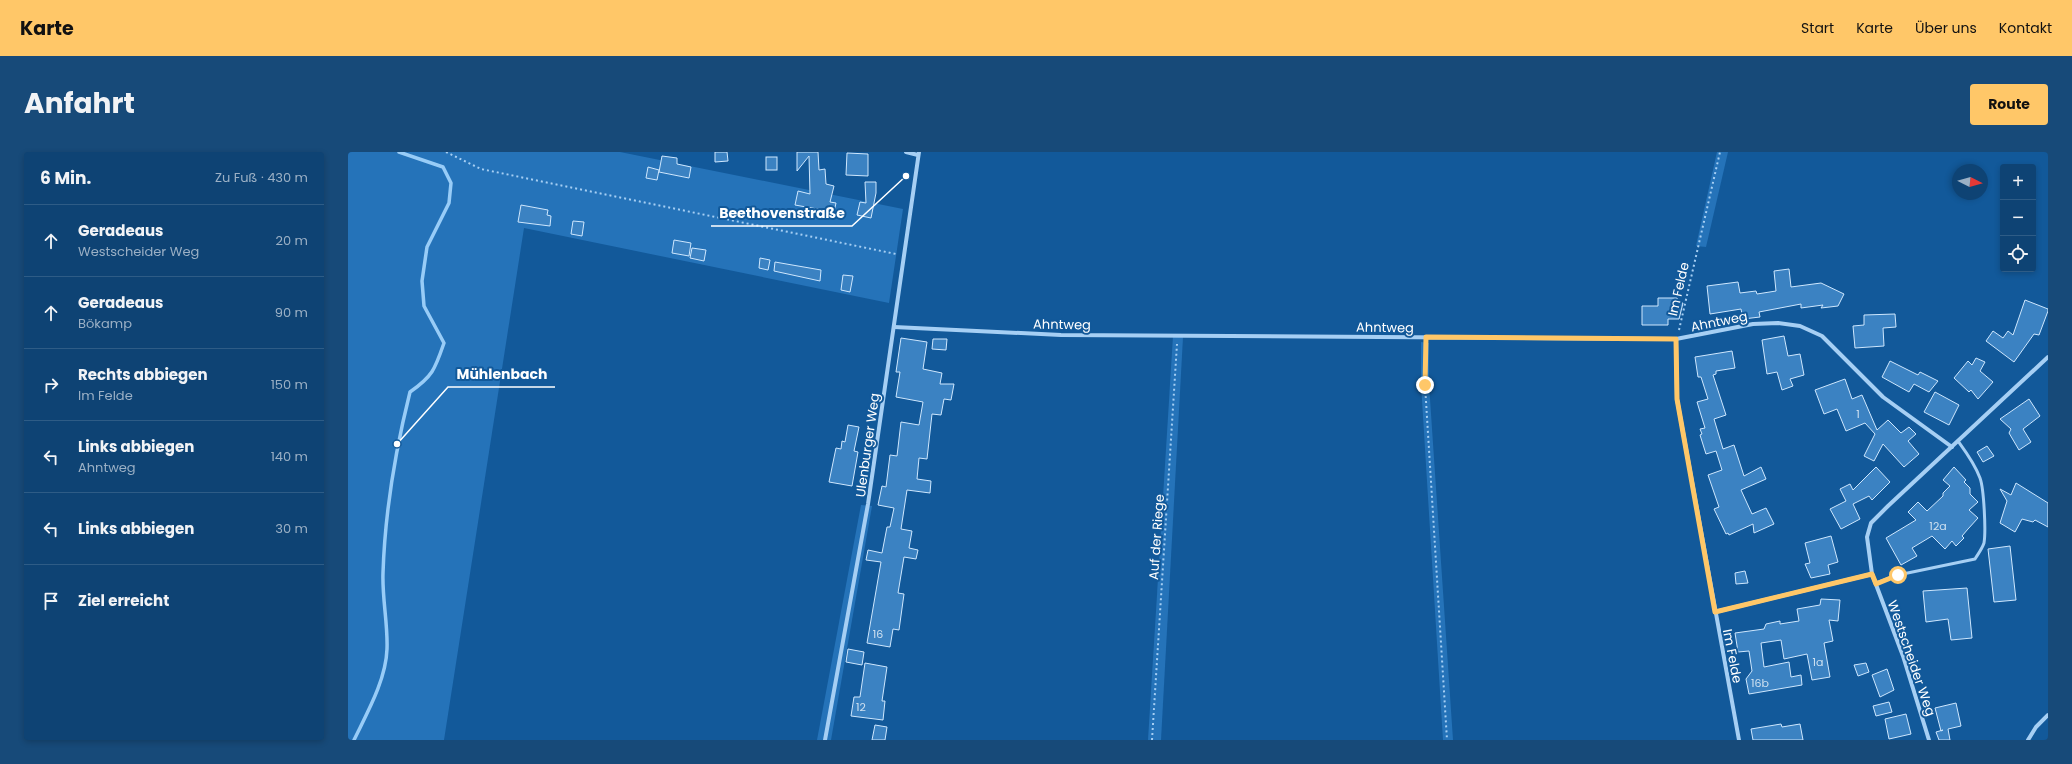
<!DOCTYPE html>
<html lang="de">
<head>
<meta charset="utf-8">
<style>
	:root { --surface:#0e4374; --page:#174a79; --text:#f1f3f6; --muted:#9bb0c5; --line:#2e5c86; --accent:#ffc768 }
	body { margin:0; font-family:Poppins,sans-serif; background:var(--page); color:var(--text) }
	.controls { position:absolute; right:12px; top:12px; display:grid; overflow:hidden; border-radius:4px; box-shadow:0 2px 6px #0003 }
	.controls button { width:36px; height:36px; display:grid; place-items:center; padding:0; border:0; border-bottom:1px solid var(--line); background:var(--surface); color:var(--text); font:20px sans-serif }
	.compass { position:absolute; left:1604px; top:12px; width:36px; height:36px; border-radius:50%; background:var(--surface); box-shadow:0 2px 6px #0003; rotate:96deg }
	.stop { position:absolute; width:12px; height:12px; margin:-9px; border:3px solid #ffc768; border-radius:50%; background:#fff }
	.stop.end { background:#ffc768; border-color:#fff; box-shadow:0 1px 4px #0008 }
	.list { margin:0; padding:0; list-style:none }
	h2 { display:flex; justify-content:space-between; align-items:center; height:52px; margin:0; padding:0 16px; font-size:17px }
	h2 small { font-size:13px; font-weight:400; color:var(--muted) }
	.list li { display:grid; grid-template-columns:26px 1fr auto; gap:12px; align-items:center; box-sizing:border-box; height:72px; padding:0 16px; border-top:1px solid var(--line) }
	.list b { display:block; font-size:15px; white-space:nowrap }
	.list p { margin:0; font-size:13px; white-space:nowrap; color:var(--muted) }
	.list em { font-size:13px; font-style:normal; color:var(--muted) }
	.icon { flex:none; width:22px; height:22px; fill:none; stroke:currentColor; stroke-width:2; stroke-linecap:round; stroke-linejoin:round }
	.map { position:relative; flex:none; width:1700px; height:588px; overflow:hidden; border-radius:4px }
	header { display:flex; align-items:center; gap:24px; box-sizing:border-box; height:56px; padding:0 20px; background:var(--accent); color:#111 }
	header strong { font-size:19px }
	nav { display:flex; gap:22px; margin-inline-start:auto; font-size:14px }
	.intro { display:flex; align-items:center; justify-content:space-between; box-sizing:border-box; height:96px; padding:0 24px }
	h1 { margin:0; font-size:28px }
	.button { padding:10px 18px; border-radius:4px; background:var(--accent); color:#111; font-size:14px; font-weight:700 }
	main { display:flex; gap:24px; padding:0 24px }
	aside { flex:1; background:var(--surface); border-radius:4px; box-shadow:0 2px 6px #0003 }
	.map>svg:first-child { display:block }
	.green { fill:#2573b9 }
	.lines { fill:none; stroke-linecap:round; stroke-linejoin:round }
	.stream { stroke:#98ccf7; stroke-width:3.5 }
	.building { fill:#3b82c2; stroke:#cee7fe }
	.path { stroke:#a6cff4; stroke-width:2; stroke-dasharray:2 3; stroke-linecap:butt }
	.lane { stroke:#a6cff4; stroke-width:3 }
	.street { stroke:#a6cff4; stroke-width:4 }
	.route { stroke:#ffc768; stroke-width:5 }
	.labels { text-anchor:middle; stroke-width:4; stroke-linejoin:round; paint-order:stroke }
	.number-label { font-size:11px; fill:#cee0f0 }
	.street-label { font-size:13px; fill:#fff; stroke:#12599a }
	.leader { fill:none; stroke:#fff; stroke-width:1.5 }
	.callout-dot { fill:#fff; stroke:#12599a; stroke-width:1.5 }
	.callout-label { font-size:14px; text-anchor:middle; font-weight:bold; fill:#fff; stroke:#12599a; stroke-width:4; stroke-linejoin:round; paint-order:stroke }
</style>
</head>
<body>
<header>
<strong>Karte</strong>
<nav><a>Start</a><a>Karte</a><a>Über uns</a><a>Kontakt</a></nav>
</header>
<div class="intro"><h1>Anfahrt</h1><a class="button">Route</a></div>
<main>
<aside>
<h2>6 Min.<small>Zu Fuß · 430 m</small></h2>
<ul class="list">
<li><svg class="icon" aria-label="ahead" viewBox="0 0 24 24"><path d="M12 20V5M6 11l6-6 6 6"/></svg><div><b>Geradeaus</b><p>Westscheider Weg</p></div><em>20 m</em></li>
<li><svg class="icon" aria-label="ahead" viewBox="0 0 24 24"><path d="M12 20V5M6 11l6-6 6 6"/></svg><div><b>Geradeaus</b><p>Bökamp</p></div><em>90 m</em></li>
<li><svg class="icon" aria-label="right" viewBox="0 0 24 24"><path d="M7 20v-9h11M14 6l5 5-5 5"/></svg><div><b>Rechts abbiegen</b><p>Im Felde</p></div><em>150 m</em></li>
<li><svg class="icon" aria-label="left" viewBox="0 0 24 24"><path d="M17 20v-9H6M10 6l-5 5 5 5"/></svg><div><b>Links abbiegen</b><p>Ahntweg</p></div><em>140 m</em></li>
<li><svg class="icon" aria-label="left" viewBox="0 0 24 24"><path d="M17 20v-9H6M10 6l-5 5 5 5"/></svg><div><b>Links abbiegen</b></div><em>30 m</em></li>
<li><svg class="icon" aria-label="arrive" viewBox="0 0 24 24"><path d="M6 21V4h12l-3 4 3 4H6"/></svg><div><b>Ziel erreicht</b></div></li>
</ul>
</aside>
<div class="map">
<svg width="1700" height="588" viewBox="0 0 1700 588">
	<rect width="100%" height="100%" fill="#12599a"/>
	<!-- green -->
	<g class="green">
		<path d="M0,0H272L555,57L541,151L176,76L96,588H0Z"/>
		<path d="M1369,0H1380L1358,95L1348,94Z"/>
		<path d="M825,184L835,185L813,588H800Z"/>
		<path d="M1073,190L1081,191V232L1105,588H1095L1073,232Z"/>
		<path d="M513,353L524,354L483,588H469Z"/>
	</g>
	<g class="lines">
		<!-- stream -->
		<path class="stream" d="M6,588C19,561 38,528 39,497C40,472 34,446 35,421C37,359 47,300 62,240C85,224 87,217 96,191L76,154L74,129L79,95L101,51L103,31L95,15L51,0"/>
	</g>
	<!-- building -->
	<g class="building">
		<path d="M367,0H379L380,9L367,10Z"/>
		<path d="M449,0H470L471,18L477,17L478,32L486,34L482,50L488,51L486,60L447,53L450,39L462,42L461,4L449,19Z"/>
		<path d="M499,1L520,2V24L498,23Z"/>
		<path d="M314,4L329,6V12L343,15L341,26L311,20Z"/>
		<rect x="418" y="5" width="11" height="13"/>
		<path d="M300,15L311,18L309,28L298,26Z"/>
		<path d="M517,30H528V41L523,66L509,63L512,50L518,51Z"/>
		<path d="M173,53L200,58L199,63L203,64L202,74L170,70Z"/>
		<path d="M225,69L236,70L234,84L223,82Z"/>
		<path d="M326,88L343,91L341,104L324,101Z"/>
		<path d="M344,96L358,98L356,109L342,106Z"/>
		<path d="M412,106L422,108L420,118L411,116Z"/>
		<path d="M427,110L473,118L472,129L426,119Z"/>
		<path d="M1441,117L1443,135L1473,131L1496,142L1490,154L1473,156L1475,153L1453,156V152L1411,160L1412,165L1395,167L1393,157L1362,162L1359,134L1390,130L1392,141L1408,139L1409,142L1428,139L1426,119Z"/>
		<path d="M495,123L505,124L502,140L493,138Z"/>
		<path d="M1310,146H1329L1330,151H1335L1331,167H1320V173H1294V154H1310Z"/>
		<path d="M1677,148L1700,157V159L1691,183L1686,182L1666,210L1638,189L1645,179L1655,186L1660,179L1665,183Z"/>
		<path d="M1547,162L1548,175L1535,176L1536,194L1507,196L1505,174L1516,173V163Z"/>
		<path d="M1436,184L1440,204L1452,202L1456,223L1442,227L1445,234L1434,238L1429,220L1419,222L1414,188Z"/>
		<path d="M553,186L579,190L575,217L594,221L592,232H606L603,248L596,247L593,263L584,262L579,307L571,306L569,327L583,329L582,341L559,338L553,377L564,379L561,396L570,398L568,407L556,405L550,441L556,442L551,478L545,477L542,495L519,491L533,410L518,408L520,398L534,401L539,375H542L546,356L530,353L534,334L538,335L542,303L549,304L553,270L571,273L575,250L548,245L552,220H548Z"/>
		<path d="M585,187H599L598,198L584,197Z"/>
		<path d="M1384,199L1387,216L1368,219V222L1365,223L1378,263L1366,267L1375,297L1386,293L1396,324L1413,315L1418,327L1393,338L1404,362L1418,356L1426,372L1406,381L1405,372L1381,383L1380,381L1378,382L1366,357L1371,355L1360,323L1374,318L1368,299L1358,302L1352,283L1354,282L1352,277L1357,276L1349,250L1360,247L1353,225H1350L1347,205Z"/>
		<path d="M1628,206L1637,210L1632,219L1645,230L1630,247L1623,238L1621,240L1606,226L1620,209L1624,213Z"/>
		<path d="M1542,209L1570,223L1572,220L1590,229L1581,240L1566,232L1561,240L1534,225Z"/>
		<path d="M1497,227L1504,247L1514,243L1529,278L1540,268L1553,281L1561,275L1568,282L1560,289L1571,302L1556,315L1535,292L1526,309L1516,304L1527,282L1517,271L1498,279L1489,257L1476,262L1467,238Z"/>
		<path d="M1587,240L1611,253L1601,273L1576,260Z"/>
		<path d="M1681,247L1692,264L1675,277L1683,290L1671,298L1661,281L1663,277L1652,267Z"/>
		<path d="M500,273L511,275L506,299L510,300L504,334L481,330L488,296L493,297L494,289L497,290Z"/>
		<path d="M1639,294L1646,304L1635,310L1629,300Z"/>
		<path d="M1528,315L1542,330L1524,348L1521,344L1505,352L1512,367L1493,377L1482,357L1498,349L1492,337L1502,332L1505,338Z"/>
		<path d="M1606,315L1618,328L1616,330L1622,336V342L1630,350L1621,358L1630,366L1620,377L1614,384L1616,386L1608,394L1604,389L1597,397L1584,384L1564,396L1569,404L1553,413L1538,386L1568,368L1560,360L1570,350L1579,359L1595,344V341L1602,334L1595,328Z"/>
		<path d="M1668,331L1700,351V375L1687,368L1685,370L1674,367L1667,380L1652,371L1659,349L1652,337L1663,343Z"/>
		<path d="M1483,384L1490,410L1480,413L1482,422L1463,426L1457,412L1462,411L1457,391Z"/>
		<path d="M1662,394L1668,448L1646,450L1640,397Z"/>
		<path d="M1397,419L1400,431L1388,432L1387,421Z"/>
		<path d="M1619,436L1624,486L1603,488L1600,467L1578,470L1575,439Z"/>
		<path d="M1473,447L1492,448L1490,469L1481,468L1485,489L1476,491L1482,525L1464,528L1459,502L1436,507L1433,488L1413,491L1416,515L1441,510L1443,525L1453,523L1454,533L1401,542L1398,527L1404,519L1401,499L1390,500L1387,481L1416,477L1418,472L1432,469V472L1451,469L1449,457L1472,453Z"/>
		<path d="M500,497L516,500L514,513L498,510Z"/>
		<path d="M517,511L539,515L534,549H537L535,568L503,564L506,545H512Z"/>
		<path d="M1518,511L1521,520L1510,524L1506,513Z"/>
		<path d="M1539,517L1546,538L1532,545L1524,523Z"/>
		<path d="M1541,550L1544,560L1528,564L1525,554Z"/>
		<path d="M1608,551L1613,574L1600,577L1602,588H1591L1588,580L1595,578L1593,579L1587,556Z"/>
		<path d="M1558,562L1563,582L1541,587L1537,567Z"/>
		<path d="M1433,572L1434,575L1452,572L1455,588H1405L1403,577Z"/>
		<path d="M527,573L539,575L537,588H524Z"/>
	</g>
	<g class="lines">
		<!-- path -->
		<g class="path">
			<path d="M98,0L133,17L548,102"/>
			<path d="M1331,178L1372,0"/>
			<path d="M1078,194L1077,233L1099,588"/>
			<path d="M804,588L829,192"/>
		</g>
		<!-- lane -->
		<path class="lane" d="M1528,431L1550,423L1627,407C1630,402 1634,397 1636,391C1638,379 1636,337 1632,326C1627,312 1618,300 1610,289"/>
		<!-- street -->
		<g class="street">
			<path d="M558,0L570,3"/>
			<path d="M546,175L713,183L1328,187L1405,172L1430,171L1452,174L1474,184L1535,245L1604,295"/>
			<path d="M1328,187L1329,247L1391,588"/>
			<path d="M1367,460L1524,422"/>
			<path d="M477,588L520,352L571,0"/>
			<path d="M1581,588L1555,504L1524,422L1519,385L1523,371L1540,354L1700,205"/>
			<path d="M1680,588L1688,575L1700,563"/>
		</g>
	</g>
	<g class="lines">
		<!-- route -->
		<path class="route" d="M1077,233L1078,185L1328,187L1329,247L1367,460L1524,422L1528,432L1550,423"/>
	</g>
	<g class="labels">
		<!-- number labels -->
		<g class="number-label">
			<text x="1510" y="266">1</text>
			<text x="1590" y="378">12a</text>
			<text x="530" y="486">16</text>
			<text x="1470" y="514">1a</text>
			<text x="1412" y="535">16b</text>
			<text x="513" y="559">12</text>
		</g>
		<!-- street labels -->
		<g class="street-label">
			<text transform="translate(1330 137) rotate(-77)" y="5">Im Felde</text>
			<text transform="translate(1371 169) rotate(-11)" y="5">Ahntweg</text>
			<text transform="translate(714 172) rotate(1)" y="5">Ahntweg</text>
			<text transform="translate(1037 175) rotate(1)" y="5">Ahntweg</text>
			<text transform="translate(519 293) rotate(-82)" y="5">Ulenburger Weg</text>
			<text transform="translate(808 385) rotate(-86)" y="5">Auf der Riege</text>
			<text transform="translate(1385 504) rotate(79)" y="5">Im Felde</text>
			<text transform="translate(1564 506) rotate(71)" y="5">Westscheider Weg</text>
		</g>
	</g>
	<!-- callouts -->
	<path class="leader" d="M558 24L504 74H363M49 292L100 235H207"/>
	<g class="callout-dot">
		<circle cx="558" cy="24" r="4"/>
		<circle cx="49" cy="292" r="4"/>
	</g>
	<g class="callout-label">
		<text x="434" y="66">Beethovenstraße</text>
		<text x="154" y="227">Mühlenbach</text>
	</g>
</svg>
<div class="controls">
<button>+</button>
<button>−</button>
<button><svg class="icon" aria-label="locate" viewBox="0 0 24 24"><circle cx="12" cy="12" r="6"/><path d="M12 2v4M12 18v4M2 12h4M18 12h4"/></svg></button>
</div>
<svg class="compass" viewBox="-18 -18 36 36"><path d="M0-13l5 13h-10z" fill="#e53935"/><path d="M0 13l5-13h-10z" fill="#9bb0c5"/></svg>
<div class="stop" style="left:1550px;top:423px"></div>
<div class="stop end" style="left:1077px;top:233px"></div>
</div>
</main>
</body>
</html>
